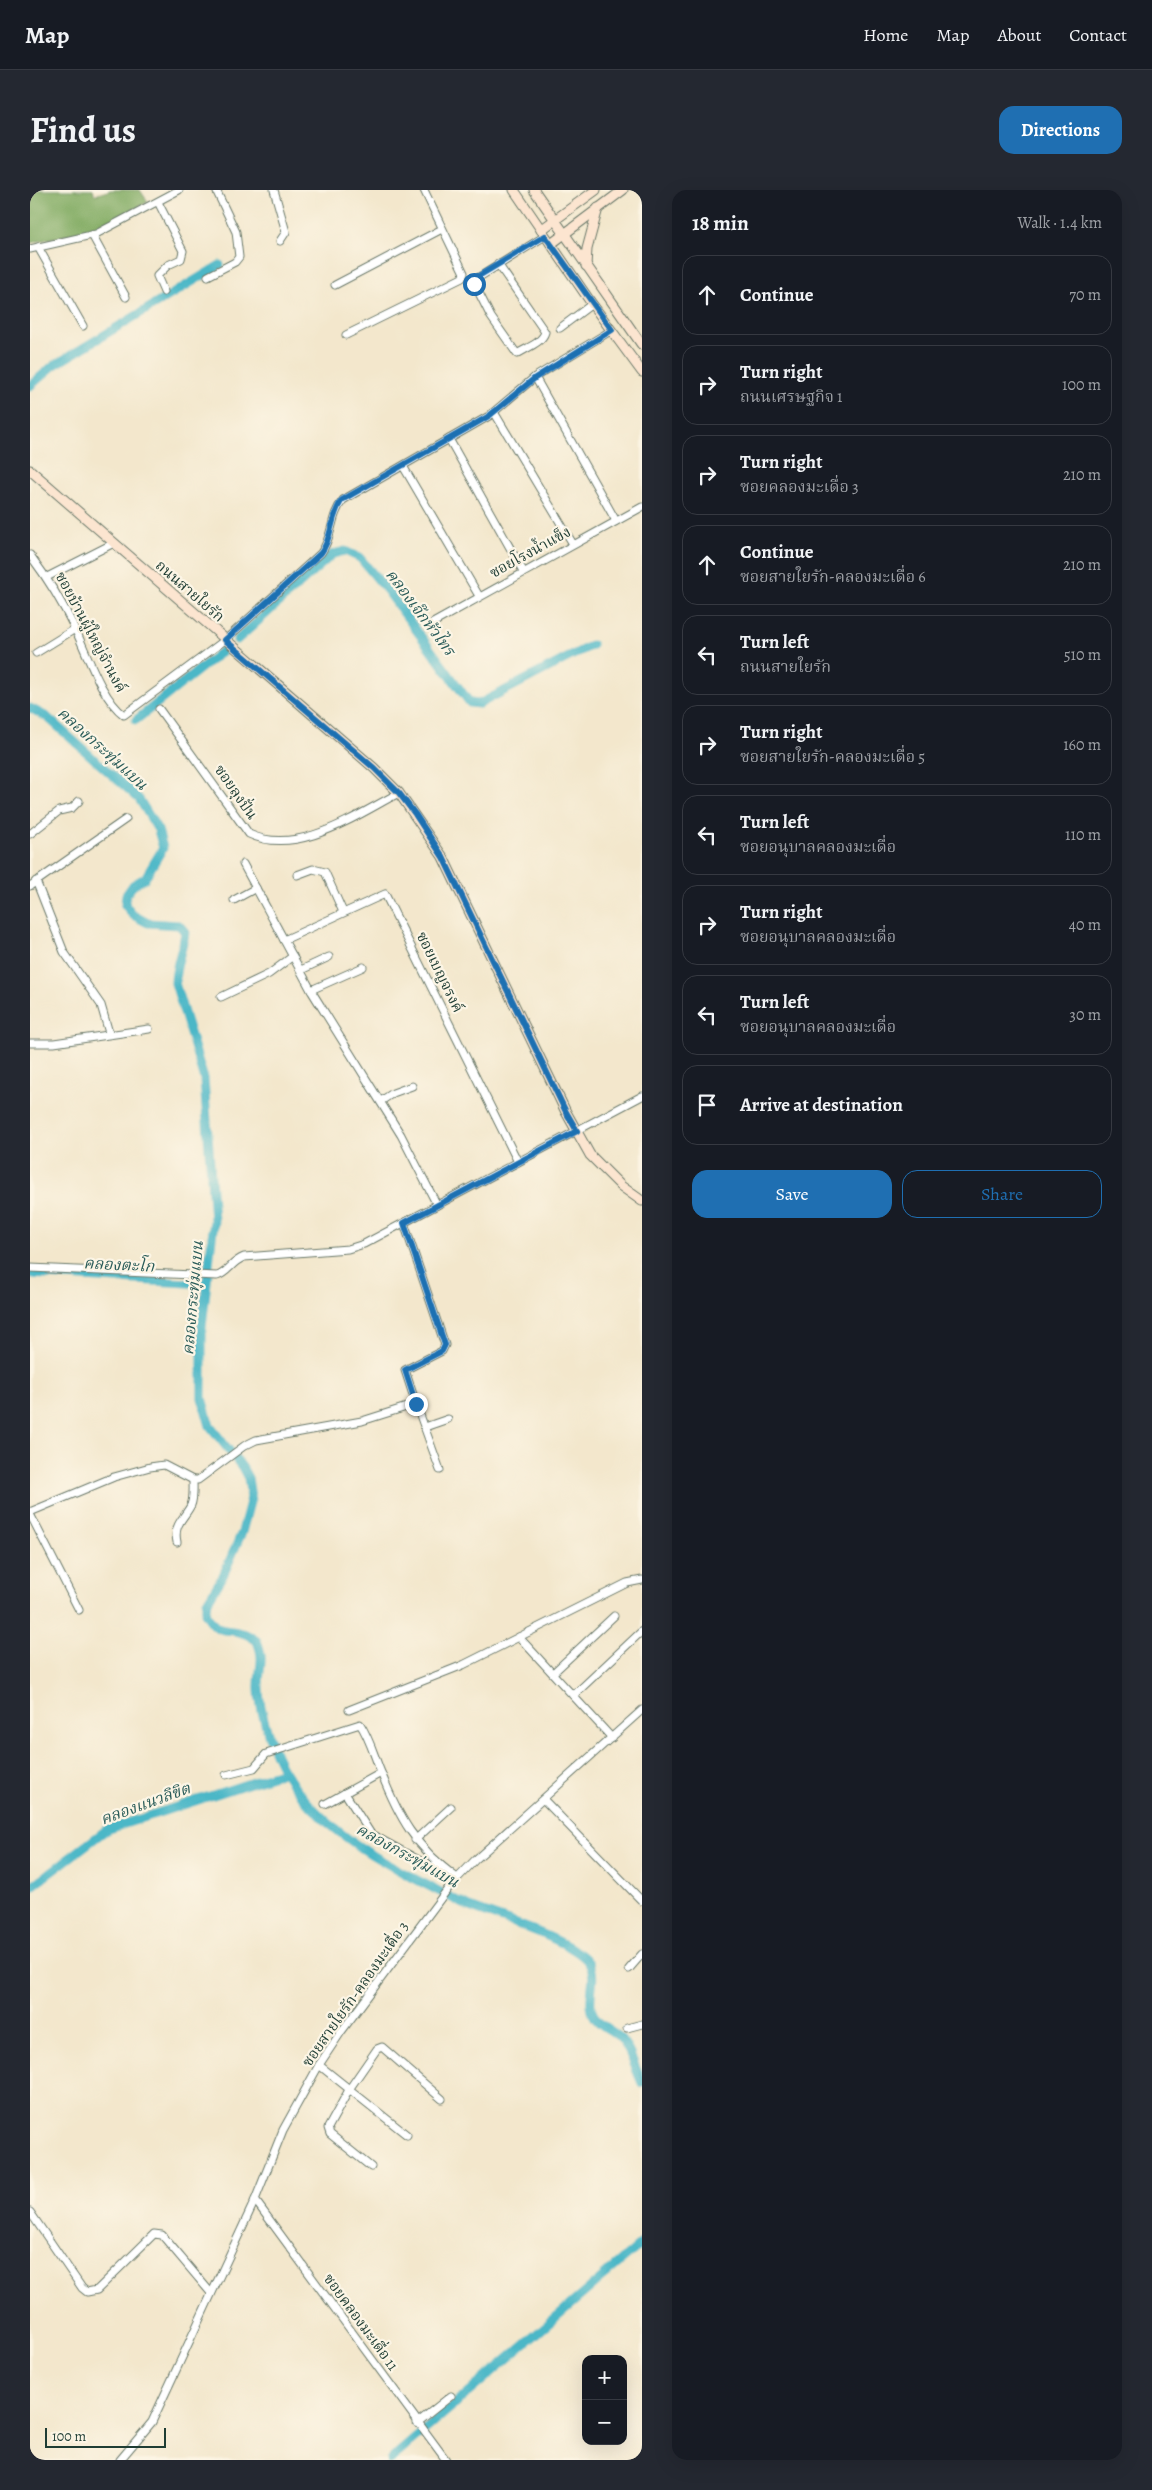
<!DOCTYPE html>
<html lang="en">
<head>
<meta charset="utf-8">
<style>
	:root { --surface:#171b24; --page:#242831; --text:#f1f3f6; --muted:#9ea1a6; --line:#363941; --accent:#1f6fb2 }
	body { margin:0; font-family:Alegreya,"Noto Serif Thai",serif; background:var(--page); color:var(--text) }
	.controls { position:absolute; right:15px; bottom:15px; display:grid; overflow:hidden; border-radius:10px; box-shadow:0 5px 20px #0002 }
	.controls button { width:45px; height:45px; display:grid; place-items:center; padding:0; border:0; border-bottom:1px solid var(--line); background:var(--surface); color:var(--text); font:25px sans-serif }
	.scale { position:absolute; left:15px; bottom:12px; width:121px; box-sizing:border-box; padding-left:5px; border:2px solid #1f3d34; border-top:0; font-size:14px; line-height:18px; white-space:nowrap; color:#1f3d34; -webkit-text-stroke:4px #fcf5e5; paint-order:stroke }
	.stop { position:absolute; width:15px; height:15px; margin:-11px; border:4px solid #1f6fb2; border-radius:50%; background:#fff }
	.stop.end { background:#1f6fb2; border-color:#fff; box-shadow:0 1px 5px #0008 }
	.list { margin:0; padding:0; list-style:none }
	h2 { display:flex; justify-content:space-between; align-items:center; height:65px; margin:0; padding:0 20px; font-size:21px }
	h2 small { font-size:16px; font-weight:400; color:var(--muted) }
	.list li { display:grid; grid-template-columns:32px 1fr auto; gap:15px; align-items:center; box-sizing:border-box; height:80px; margin:0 10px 10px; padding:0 10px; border:1px solid var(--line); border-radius:15px }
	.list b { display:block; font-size:19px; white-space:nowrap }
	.list p { margin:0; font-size:16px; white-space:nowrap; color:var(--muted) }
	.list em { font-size:16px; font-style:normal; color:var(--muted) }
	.actions { display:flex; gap:10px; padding:15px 20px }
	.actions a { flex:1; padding:11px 0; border:1px solid var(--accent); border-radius:15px; text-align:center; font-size:18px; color:var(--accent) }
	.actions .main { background:var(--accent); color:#fff }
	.icon { flex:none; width:28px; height:28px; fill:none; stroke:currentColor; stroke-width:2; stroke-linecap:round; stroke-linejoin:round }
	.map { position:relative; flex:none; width:612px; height:2270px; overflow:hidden; border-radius:15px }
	header { display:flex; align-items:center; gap:30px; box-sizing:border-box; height:70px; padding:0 25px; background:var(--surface); border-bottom:1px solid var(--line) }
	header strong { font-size:24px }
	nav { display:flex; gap:28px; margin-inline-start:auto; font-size:18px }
	.intro { display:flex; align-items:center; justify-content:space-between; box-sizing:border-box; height:120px; padding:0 30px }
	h1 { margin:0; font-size:35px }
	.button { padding:12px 22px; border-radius:15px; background:var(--accent); color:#fff; font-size:18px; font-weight:700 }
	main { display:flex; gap:30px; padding:0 30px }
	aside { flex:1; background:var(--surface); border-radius:15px; box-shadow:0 5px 20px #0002 }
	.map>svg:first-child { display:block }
	.forest { fill:#82ac63; stroke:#50744c }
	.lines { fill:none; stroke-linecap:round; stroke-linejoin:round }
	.canal { stroke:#4bb7c7; stroke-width:9 }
	.street-casing { stroke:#697869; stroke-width:9 }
	.secondary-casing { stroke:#697869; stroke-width:11 }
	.street { stroke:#fff; stroke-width:7 }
	.secondary { stroke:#fce5d0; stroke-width:9 }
	.route { stroke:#1f6fb2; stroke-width:6 }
	.labels { text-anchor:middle; stroke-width:4.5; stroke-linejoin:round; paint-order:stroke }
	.street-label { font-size:15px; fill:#1f3d34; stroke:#fcf5e5 }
	.water-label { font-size:16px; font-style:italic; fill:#2a5c59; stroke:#fcf5e5 }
</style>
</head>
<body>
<header>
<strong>Map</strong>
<nav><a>Home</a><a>Map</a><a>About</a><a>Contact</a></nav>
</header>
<div class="intro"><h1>Find us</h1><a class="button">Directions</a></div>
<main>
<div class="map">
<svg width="612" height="2270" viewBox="0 0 612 2270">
	<rect width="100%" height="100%" fill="#fcf5e5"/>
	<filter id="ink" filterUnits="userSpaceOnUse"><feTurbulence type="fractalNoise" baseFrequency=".02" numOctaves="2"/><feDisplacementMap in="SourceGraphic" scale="10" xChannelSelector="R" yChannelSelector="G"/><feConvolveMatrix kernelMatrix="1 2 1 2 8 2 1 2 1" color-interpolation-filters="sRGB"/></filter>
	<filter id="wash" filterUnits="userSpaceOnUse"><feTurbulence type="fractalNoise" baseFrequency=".0096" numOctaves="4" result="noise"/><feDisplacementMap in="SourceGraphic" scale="20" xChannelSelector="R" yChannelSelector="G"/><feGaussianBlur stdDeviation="1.12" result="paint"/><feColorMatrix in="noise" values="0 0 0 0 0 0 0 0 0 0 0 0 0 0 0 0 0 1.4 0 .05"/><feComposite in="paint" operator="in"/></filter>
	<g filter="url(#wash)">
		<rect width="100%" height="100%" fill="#f3e7cc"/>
		<!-- forest -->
		<path class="forest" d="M0,0H63L65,5L81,0H110L118,12L66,39L0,53Z"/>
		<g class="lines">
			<!-- canal -->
			<g class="canal">
				<path d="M0,196L23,176L190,75"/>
				<path d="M207,450L303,364L315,361L330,368L359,403L440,513L449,514L562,455"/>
				<path d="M0,518L17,527L109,609L128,640L133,658L115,688L103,695L96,705L95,715L103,725L118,733L149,735L155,742C153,760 145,775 145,793L174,889L184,1030L172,1136V1208L180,1236L212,1277L218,1288L221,1308L212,1342L192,1388L177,1412L175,1423C190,1446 191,1437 212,1443C217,1444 223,1448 227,1451C235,1471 229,1475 229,1495C228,1518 243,1565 256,1584C289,1636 340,1666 393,1693C409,1701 424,1710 440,1717C467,1728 544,1750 559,1773C568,1787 557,1806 562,1821C567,1836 578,1837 588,1846C600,1857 605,1879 612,1893"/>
				<path d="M106,530L195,459"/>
				<path d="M0,1084L176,1094"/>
				<path d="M0,1698L76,1640L254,1582"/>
				<path d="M360,2270L612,2053"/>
			</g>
		</g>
	</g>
	<g filter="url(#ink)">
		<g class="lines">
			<defs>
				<g id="street">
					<path d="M244,0L256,42L250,51"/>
					<path d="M128,12L153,61L151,69L138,75L127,86L134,102"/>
					<path d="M62,45L96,107"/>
					<path d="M8,57L53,136"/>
					<path d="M0,59L66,44L149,0"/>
					<path d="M468,74L515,142C512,153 496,158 487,164L461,127L443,91L515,46"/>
					<path d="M178,86L205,72L209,67L206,42L186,0"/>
					<path d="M305,95L412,39"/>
					<path d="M530,138L562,114"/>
					<path d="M316,145L432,88L434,83L394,0"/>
					<path d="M505,187L586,331"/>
					<path d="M464,222L543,354"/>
					<path d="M419,249L493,381"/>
					<path d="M373,276L449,406"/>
					<path d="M0,365C18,389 33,414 46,441C58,466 72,509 94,525L195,450L291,363C303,347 300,326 313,310L459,226L505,187L582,140"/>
					<path d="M17,387L84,353"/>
					<path d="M403,433L612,317"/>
					<path d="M6,463L45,439"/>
					<path d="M129,519L219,644C268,667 326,625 369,603"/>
					<path d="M0,644L29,621L42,618L49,611"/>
					<path d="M213,674L282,802L371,945L407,1015"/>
					<path d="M267,685L283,679L295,682L313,722"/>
					<path d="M6,691L34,762L71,815L79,843"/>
					<path d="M0,696L96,629"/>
					<path d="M204,710L226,698"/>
					<path d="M254,750L355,704L488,972"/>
					<path d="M271,780L299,767"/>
					<path d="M281,800L333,777"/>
					<path d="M191,807L239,784L263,766"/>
					<path d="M0,853H24L119,839"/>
					<path d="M351,911L363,903L382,896"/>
					<path d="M0,1078L187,1086C198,1083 201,1072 214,1067L318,1059L334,1054L612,906"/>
					<path d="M386,1214L410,1280"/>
					<path d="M395,1237L418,1229"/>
					<path d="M0,1322L84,1287L120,1277L134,1275L163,1290H168L214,1256L226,1250L332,1231L386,1214L375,1180L412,1161L415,1155L374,1033"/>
					<path d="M0,1324L49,1420"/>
					<path d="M147,1352C143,1334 154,1329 161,1315C164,1308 163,1298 163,1290"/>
					<path d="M489,1447L582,1548"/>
					<path d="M523,1483L584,1426"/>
					<path d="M544,1505L612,1441"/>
					<path d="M319,1520L433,1475L597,1393L612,1390"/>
					<path d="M196,1585L224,1578L236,1564L330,1534C339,1547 344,1565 350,1580C369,1628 385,1657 427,1688"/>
					<path d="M315,1603L341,1644L396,1674L414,1679"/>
					<path d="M514,1610L612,1711"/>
					<path d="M295,1614L351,1583"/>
					<path d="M385,1650L421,1617"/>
					<path d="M599,1779L612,1764"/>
					<path d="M597,1838L612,1834"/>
					<path d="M289,1875L377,1945"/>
					<path d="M341,1977L300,1944L298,1938L320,1898L347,1859L352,1857L412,1909"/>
					<path d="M225,2010L416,2270"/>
					<path d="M0,2022L52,2098L57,2102L67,2100L124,2044L132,2045L181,2103"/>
					<path d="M387,2233L421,2206"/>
					<path d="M90,2270L122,2232L225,2010L253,1940L289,1875L311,1842L420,1696L445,1670L612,1520"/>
				</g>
				<g id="secondary">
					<path d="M484,0L562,114L612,182"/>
					<path d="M504,0L612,155"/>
					<path d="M511,40L566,0"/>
					<path d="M521,54L593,0"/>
					<path d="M556,76L557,59L568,18"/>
					<path d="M0,280L344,578L369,603L413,667L536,922L560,965L591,996L612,1011"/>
				</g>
			</defs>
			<!-- street casing -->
			<use href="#street" class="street-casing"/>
			<!-- secondary casing -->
			<use href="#secondary" class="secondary-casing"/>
			<!-- street -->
			<use href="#street" class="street"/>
			<!-- secondary -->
			<use href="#secondary" class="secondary"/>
		</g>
	</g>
	<g class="lines" filter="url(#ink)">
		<!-- route -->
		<path class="route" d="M386,1214L375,1180L412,1161L415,1155L374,1033L547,941L536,922L413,667L385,624L369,603L344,578L195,450L291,363C303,347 300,326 312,310L459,226L505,188L582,140L515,46L447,87L444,90V94"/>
	</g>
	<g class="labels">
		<!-- street labels -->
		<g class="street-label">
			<text transform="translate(500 362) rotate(-29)" y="5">ซอยโรงน้ำแข็ง</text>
			<text transform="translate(160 401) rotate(41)" y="5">ถนนสายใยรัก</text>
			<text transform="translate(61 442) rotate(62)" y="5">ซอยบ้านผู้ใหญ่จำนงค์</text>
			<text transform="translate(206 602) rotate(55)" y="5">ซอยลุงปั่น</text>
			<text transform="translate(410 782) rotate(64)" y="5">ซอยเบญจรงค์</text>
			<text transform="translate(325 1804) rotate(-55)" y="5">ซอยสายใยรัก-คลองมะเดื่อ 3</text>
			<text transform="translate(331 2132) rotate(54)" y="5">ซอยคลองมะเดื่อ 11</text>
		</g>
		<!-- water labels -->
		<g class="water-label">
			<text transform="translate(391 422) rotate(53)" y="6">คลองเจ๊กหัวไทร</text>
			<text transform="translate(73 558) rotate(42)" y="6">คลองกระทุ่มแบน</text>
			<text transform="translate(89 1074) rotate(3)" y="6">คลองตะโก</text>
			<text transform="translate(162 1108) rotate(-85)" y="6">คลองกระทุ่มแบน</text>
			<text transform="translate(115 1613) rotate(-20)" y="6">คลองแนวลิขิต</text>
			<text transform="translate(378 1665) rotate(29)" y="6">คลองกระทุ่มแบน</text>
		</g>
	</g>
</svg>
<div class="controls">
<button>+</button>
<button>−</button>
</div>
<div class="scale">100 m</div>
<div class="stop" style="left:444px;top:94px"></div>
<div class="stop end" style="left:386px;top:1214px"></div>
</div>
<aside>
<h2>18 min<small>Walk · 1.4 km</small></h2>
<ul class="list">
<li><svg class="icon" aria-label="ahead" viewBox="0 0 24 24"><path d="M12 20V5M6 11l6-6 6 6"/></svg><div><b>Continue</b></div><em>70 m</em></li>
<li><svg class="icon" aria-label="right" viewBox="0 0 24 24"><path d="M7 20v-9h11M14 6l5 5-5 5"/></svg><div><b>Turn right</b><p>ถนนเศรษฐกิจ 1</p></div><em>100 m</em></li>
<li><svg class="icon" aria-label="right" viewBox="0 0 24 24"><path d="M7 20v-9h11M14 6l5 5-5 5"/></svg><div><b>Turn right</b><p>ซอยคลองมะเดื่อ 3</p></div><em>210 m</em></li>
<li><svg class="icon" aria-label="ahead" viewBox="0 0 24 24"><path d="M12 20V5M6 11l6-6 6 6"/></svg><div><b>Continue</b><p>ซอยสายใยรัก-คลองมะเดื่อ 6</p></div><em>210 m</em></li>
<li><svg class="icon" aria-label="left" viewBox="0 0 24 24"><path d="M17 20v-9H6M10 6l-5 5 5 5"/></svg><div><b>Turn left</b><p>ถนนสายใยรัก</p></div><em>510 m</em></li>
<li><svg class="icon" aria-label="right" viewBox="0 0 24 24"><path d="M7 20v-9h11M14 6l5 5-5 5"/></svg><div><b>Turn right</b><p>ซอยสายใยรัก-คลองมะเดื่อ 5</p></div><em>160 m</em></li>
<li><svg class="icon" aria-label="left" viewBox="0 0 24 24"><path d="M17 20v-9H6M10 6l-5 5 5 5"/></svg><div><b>Turn left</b><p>ซอยอนุบาลคลองมะเดื่อ</p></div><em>110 m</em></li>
<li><svg class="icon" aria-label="right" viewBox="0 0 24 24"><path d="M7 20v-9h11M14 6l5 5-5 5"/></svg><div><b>Turn right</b><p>ซอยอนุบาลคลองมะเดื่อ</p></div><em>40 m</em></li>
<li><svg class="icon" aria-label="left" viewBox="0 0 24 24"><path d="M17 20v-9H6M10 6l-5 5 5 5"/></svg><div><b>Turn left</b><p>ซอยอนุบาลคลองมะเดื่อ</p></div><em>30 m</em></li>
<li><svg class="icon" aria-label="arrive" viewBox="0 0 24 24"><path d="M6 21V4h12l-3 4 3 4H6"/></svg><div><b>Arrive at destination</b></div></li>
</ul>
<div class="actions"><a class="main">Save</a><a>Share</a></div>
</aside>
</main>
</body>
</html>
